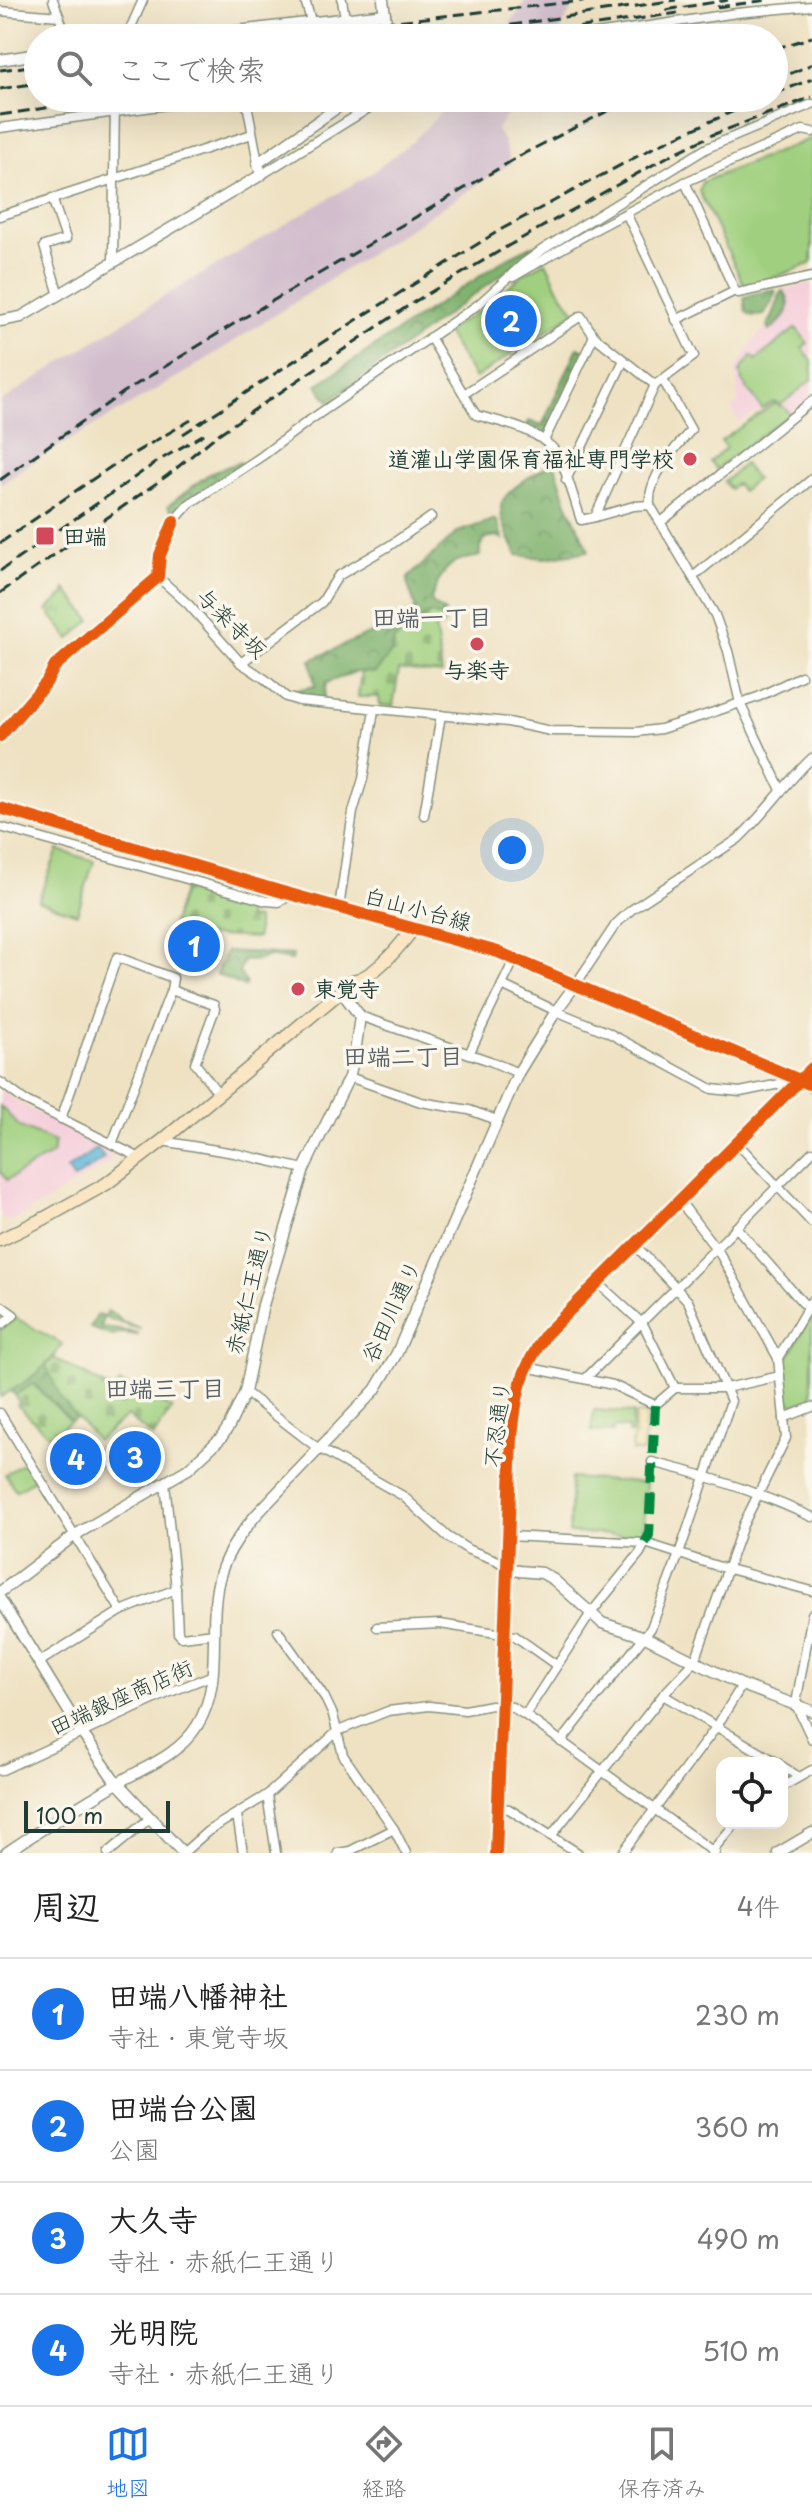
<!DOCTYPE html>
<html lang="ja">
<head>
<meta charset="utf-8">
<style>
	:root { --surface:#fff; --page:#f2f2f2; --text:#222; --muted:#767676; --line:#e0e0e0; --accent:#1a73e8 }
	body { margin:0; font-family:"Playpen Sans","Klee One",sans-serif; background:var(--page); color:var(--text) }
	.controls { position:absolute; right:24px; bottom:24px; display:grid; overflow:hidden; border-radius:16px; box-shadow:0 8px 32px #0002 }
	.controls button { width:72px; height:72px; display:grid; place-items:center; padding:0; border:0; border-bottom:2px solid var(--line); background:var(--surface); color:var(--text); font:40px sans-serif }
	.scale { position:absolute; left:24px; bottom:20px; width:146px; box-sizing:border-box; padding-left:8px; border:4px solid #1f3d34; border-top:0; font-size:22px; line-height:28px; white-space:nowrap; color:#1f3d34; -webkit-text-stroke:6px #fbf7ec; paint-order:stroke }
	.you { position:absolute; left:512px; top:850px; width:28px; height:28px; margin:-20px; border:6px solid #fff; border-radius:50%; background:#1a73e8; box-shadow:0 0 0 12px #1a73e833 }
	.badge { display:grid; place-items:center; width:52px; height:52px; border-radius:50%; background:var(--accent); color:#fff; font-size:26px; font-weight:700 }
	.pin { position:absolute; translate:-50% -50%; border:4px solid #fff; box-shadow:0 2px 8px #0006 }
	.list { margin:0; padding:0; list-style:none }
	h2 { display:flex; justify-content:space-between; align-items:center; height:104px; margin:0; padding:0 32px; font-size:34px }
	h2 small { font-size:26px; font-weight:400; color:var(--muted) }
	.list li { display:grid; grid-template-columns:52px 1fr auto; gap:24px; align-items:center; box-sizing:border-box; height:112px; padding:0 32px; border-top:2px solid var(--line) }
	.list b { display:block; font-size:30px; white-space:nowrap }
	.list p { margin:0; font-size:26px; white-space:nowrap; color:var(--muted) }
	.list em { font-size:26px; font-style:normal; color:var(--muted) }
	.icon { flex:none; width:44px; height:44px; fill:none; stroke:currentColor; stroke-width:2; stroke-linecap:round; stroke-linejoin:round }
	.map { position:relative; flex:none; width:812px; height:1853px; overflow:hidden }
	.search { position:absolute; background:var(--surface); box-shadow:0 8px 32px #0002; left:24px; right:24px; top:24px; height:88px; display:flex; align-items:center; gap:20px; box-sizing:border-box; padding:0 28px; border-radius:44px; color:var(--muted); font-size:30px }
	.sheet { height:552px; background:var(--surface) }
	nav { display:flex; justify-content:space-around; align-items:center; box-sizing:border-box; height:112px; border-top:2px solid var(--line); background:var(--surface); font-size:22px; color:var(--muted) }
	nav a { display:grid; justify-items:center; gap:4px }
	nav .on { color:var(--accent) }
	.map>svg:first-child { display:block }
	.built { fill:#f5cfdb }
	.industrial { fill:#d1bdcc }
	.grass { fill:url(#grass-tufts); stroke:#60865a; stroke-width:2 }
	.forest { fill:url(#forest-crowns); stroke:#507851; stroke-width:2 }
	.sand { fill:url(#sand-dots); stroke:#868c69; stroke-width:2 }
	.cemetery { fill:url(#cemetery-stones); stroke:#60865a; stroke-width:2 }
	.park { fill:#a0d07f; stroke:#60865a; stroke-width:2 }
	.water { fill:url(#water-ripples); stroke:#3e7987; stroke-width:2 }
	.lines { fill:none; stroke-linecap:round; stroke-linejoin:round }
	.minor-casing { stroke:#87907c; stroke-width:11 }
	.tertiary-casing { stroke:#87907c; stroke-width:13 }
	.secondary-casing { stroke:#87907c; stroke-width:15 }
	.minor { stroke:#fff; stroke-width:8 }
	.tertiary { stroke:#fff; stroke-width:10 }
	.secondary { stroke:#fbe6c4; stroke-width:12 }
	.rail { stroke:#1f3d34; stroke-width:3; stroke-dasharray:12 6; stroke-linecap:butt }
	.quiet { stroke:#00873e; stroke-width:10; stroke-dasharray:20 10; stroke-linecap:butt }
	.cycleway-casing { stroke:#fbf7ec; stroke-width:17 }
	.cycleway { stroke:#e8590c; stroke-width:12 }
	.poi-dot { fill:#d1495b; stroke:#fbf7ec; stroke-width:3 }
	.labels { text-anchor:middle; stroke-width:7; stroke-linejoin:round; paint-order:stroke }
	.poi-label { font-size:22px; font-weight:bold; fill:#1f3d34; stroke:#fbf7ec; text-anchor:start }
	.street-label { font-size:22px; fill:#1f3d34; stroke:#fbf7ec }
	.neighbourhood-label { font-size:24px; font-weight:bold; fill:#596168; stroke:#fbf7ec }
</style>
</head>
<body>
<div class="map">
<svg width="812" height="1853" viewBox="0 0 812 1853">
	<defs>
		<pattern id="grass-tufts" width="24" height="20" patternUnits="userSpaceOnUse" patternTransform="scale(2)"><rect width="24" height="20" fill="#a0d07f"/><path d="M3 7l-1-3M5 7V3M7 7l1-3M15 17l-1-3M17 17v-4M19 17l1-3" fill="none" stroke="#82aa69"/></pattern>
		<pattern id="forest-crowns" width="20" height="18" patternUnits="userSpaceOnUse" patternTransform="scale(2)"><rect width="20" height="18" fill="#80b26e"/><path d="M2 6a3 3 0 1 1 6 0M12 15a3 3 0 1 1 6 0" fill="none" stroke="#68925b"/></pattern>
		<pattern id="sand-dots" width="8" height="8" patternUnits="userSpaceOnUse" patternTransform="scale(2)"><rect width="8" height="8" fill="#eeda9e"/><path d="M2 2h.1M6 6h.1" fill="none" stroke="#ccbc89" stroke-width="1.8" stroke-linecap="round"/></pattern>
		<pattern id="cemetery-stones" width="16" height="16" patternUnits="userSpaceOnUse" patternTransform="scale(2)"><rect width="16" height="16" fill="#a0d07f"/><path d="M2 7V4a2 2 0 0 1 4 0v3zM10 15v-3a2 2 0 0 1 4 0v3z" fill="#82aa69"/></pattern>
		<pattern id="water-ripples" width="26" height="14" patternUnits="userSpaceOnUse" patternTransform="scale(2)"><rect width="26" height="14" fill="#5db5da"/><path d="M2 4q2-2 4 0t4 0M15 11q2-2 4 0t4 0" fill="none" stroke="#4c94b2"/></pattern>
	</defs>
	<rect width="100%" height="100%" fill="#fbf7ec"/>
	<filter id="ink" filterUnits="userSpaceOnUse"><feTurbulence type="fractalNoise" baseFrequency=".0125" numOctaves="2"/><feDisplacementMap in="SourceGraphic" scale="16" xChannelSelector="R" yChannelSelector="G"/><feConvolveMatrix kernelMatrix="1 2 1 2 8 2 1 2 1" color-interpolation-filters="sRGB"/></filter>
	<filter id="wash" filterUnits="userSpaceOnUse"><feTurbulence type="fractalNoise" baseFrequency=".006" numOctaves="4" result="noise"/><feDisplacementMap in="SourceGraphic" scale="32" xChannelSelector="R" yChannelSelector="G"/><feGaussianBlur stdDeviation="1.8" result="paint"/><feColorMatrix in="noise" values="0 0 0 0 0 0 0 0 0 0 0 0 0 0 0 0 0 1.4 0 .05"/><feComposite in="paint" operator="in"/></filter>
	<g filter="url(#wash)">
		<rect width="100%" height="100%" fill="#efe2c3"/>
		<!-- built -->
		<g class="built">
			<path d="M812,283V396L790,413L785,406L774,403L739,422L731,408L738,403L736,370L754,339L777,322L782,291Z"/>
			<path d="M0,1087L20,1104L111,1151L112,1161L23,1215L11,1221L2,1218L0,1216Z"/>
		</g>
		<!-- industrial -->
		<g class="industrial">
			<path d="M526,0H576L557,38H501Z"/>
			<path d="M455,98H520L496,130L503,140L511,163L191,369L31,463L0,484V402L153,303L370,174L413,141Z"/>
		</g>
		<!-- grass -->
		<g class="grass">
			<path d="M744,464L756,479L742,491L736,484L730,489L724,482Z"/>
			<path d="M65,588L91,620L70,639L47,610L66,593Z"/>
			<path d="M25,1462L35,1479L16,1491L5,1474Z"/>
		</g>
		<!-- forest -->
		<g class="forest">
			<path d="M536,244L539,247L329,401L317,385L507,258Z"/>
			<path d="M769,290H775V296L764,315L752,316L746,312L744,297Z"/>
			<path d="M784,291C796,310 784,319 769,331L767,326L773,316L781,292Z"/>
			<path d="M578,347L585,350L544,438L526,428L529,421L542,426Z"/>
			<path d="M240,462L242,464L186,501L173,513L168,506L209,474Z"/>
			<path d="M554,462L567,503L589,551L545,558L517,555C511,541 500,522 501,506C503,490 540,471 554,462Z"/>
			<path d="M496,519L503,539L497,536L486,538L480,547V556C473,558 466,558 460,560C444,565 437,584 431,599L433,604L445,612L442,613V617L430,614L417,620L394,641L391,653L375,673L355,672L326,683L323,702L293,697L286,692L315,686L311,660L375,631H388L391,624L416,609L407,582L408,578L458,532Z"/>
			<path d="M226,951L293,955L292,960L268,956L260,960L243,961L239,972L246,983L244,987L216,974Z"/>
			<path d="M107,1311L116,1315L122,1322L140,1328V1329L103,1317L101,1327L138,1333V1335L123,1333L113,1336L90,1328L97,1315L105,1317Z"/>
			<path d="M61,1344L54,1358L46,1366L66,1405L77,1417L71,1421L34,1384L15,1395L11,1390Z"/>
		</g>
		<!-- sand -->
		<path class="sand" d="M635,1414L646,1415L643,1452H632Z"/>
		<!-- cemetery -->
		<g class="cemetery">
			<path d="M430,614L442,617L444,625L435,627L442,674L399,670L393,706L380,705L379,697H358L361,672L375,673L391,653L394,641L417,620Z"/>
			<path d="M185,884L248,902L247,918L257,919V938L174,934L171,929Z"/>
			<path d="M54,1358L114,1391L120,1383L172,1409L153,1437L127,1416L97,1441L61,1399L46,1365Z"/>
			<path d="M33,1384L71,1421L49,1436L17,1405L19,1403L15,1395Z"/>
		</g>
		<!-- park -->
		<g class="park">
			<path d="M812,138V263L752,286L743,283L699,191L702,182Z"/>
			<path d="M546,262L559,289L575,312L475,378L445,331L483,309L524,273Z"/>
			<path d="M796,328L808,343L802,348L812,361V379L782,404L773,402L762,409L742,381L740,371L752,356L756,360Z"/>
			<path d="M774,404L784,407L790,414L716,469L710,462L726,448L721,441Z"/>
			<path d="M58,850L94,861L77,914L38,901Z"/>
			<path d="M0,1106L20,1127L55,1142L52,1154L7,1180L0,1172Z"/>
			<path d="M812,1314V1398L795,1405L788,1400L785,1363Z"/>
			<path d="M16,1318L62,1344C48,1368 24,1384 0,1397V1330Z"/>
			<path d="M594,1410L633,1413L631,1434H628V1428L614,1427L613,1432L591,1431Z"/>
			<path d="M571,1478L646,1483L643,1532L639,1536L569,1533Z"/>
		</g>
		<!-- water -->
		<path class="water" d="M97,1148L104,1158L74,1179L67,1169Z"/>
	</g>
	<g filter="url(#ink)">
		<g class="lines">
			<defs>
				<g id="minor">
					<path d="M53,0L67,38"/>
					<path d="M305,0L311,21"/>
					<path d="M342,0L345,18"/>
					<path d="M0,11L59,16"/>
					<path d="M126,38L143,0"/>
					<path d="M569,38L737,13L812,6"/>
					<path d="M246,98L258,163"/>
					<path d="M0,128L218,98"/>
					<path d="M261,175L385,98"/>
					<path d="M685,182L803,130L812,132"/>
					<path d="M52,198L66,239L44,246L59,295"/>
					<path d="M0,216L252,134"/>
					<path d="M113,262L115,98"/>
					<path d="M513,277L596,229L685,182L735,291"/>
					<path d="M676,320L735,291L738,293L812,277"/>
					<path d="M430,337L476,415C504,423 538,429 557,453C564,463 576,505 581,520L595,517L655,385L694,356L626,213"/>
					<path d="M663,380L691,430C674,449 647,479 650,505L715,615L728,651L740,703L781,790"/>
					<path d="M464,394L581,316L594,336L655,385"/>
					<path d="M544,441L594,336"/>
					<path d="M566,480L624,360"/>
					<path d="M595,517L634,506L650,505"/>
					<path d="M661,522L812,401"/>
					<path d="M694,576L812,479"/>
					<path d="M158,577L188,604L241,663L265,679L286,697L299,701L508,722L551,731L636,732L661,729L702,716L758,697L801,676"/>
					<path d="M241,663L322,602L338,576L389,546L431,517"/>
					<path d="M0,736L46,683L55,666L158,577L164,542L174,521L189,504L262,456L307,422L479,304L524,263L542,250L707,148L812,104"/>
					<path d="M424,815L441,715"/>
					<path d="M0,827L266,901L279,902L292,895"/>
					<path d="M339,908L353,812L363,779L374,710"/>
					<path d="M576,984L616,924L631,910L738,839C765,814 785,783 812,758"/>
					<path d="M502,985L556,1011L607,1032L712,1089L740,1092L795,1081"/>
					<path d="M171,990L214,1005L215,1009L195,1063L218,1093"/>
					<path d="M360,1016L490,1061L518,1073"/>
					<path d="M469,1054L515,958"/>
					<path d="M349,1077L421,1102L469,1110L497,1120"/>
					<path d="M0,1082L24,1100L140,1158"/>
					<path d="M61,1119L117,957L173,978L171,990L112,1144"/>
					<path d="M162,1141L234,1153L304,1169"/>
					<path d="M737,1143L812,1223"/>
					<path d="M736,1227L803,1303L809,1305"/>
					<path d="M597,1282L643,1324L675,1388"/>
					<path d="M0,1305L14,1315L0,1326"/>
					<path d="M778,1358L812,1300"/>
					<path d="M526,1367L613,1385L655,1405L675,1388H726L780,1376"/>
					<path d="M585,1379L812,1152"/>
					<path d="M245,1392L315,1446L403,1496L448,1537L469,1550L496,1560L507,1567"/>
					<path d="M0,1413L121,1611"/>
					<path d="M784,1418L812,1407"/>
					<path d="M652,1462C710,1476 758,1492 812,1517"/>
					<path d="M509,1536L645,1543L717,1566L812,1591"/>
					<path d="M176,1589L178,1633L182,1637L214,1633"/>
					<path d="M812,1614L797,1698V1707L812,1739"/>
					<path d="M377,1627L440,1624L515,1636L556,1665"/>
					<path d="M278,1631L324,1696L333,1715L343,1755L394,1829L406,1853"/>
					<path d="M39,1662L121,1611L176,1589L165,1483"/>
					<path d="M663,1695L778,1763"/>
					<path d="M525,1715L591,1613L640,1553L645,1543"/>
					<path d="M561,1742L651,1628L679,1554L731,1401L688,1301L634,1244"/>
					<path d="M782,1766L799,1777"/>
					<path d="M0,1771L168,1693L213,1675"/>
					<path d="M782,1787L812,1770"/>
					<path d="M267,1795L276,1853"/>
					<path d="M497,1807L509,1809L578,1853"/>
					<path d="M237,1815L243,1853"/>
					<path d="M551,1836L663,1695L695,1661L743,1525L786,1438L778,1358L720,1254L679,1200"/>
					<path d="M711,1852L736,1823"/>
					<path d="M108,1853L150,1818"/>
					<path d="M183,1853L208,1831L267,1795L338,1731L388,1711L429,1706L465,1710L491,1705L512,1707L525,1715L715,1853"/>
					<path d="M338,1853L350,1851L394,1829"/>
					<path d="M622,1853L717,1726L742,1685"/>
				</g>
				<g id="tertiary">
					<path d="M383,0L388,38"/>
					<path d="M176,38L385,14"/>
					<path d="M0,60L38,54"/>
					<path d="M0,321L21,317L261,175L258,163L351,98"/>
					<path d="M507,1567L519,1571L542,1573L554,1580L602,1623L645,1637L742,1685L812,1711"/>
					<path d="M0,1592L75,1535L188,1469L221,1438L229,1426L245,1392L263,1305L304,1169L349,1077L355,1053L360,1016L341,991"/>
					<path d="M0,1599L82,1733L113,1778L183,1853"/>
					<path d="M6,1853C41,1829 78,1807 114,1785C144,1767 177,1757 197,1726C226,1679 205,1622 221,1572C228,1550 242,1532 256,1515L375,1390L397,1353L518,1073L556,1011L576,984"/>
					<path d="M778,1853L812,1833"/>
				</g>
				<g id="secondary">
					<path d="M0,808L279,891L498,952L812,1086"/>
					<path d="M0,1240L45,1218L106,1184L162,1141L353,981C375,977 400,946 413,929"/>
					<path d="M496,1853L512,1439C516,1393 520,1372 546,1334L812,1068"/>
				</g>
			</defs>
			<!-- minor casing -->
			<use href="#minor" class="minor-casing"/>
			<!-- tertiary casing -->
			<use href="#tertiary" class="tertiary-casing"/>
			<!-- secondary casing -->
			<use href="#secondary" class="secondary-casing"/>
			<!-- minor -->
			<use href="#minor" class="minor"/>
			<!-- tertiary -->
			<use href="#tertiary" class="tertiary"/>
			<!-- secondary -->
			<use href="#secondary" class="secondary"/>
			<!-- rail -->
			<g class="rail">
				<path d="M717,7L768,0"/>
				<path d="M666,10L728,0"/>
				<path d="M239,38L591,0"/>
				<path d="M403,38L499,27L676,0"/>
				<path d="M508,38L678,13"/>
				<path d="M774,49L812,37"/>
				<path d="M0,70L38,65"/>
				<path d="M774,81L812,64"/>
				<path d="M0,89L38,83"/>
				<path d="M774,94L812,79"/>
				<path d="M0,115L110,98"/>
				<path d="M183,434L355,321L500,230L660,144L763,98"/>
				<path d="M0,480L124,392L240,320L525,153L633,98"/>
				<path d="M0,543L112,466L191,420"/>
				<path d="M0,571L158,461L206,433"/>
				<path d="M0,593L168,475L217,435L414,302L508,246L667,157L712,135L812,97"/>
			</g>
			<!-- quiet -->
			<path class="quiet" d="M645,1543L649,1535L655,1405"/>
			<defs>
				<g id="cycleway">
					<path d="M0,736L46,683L55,666L158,577L160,555L174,521"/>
					<path d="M0,808L279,891L498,952L809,1084"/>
					<path d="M496,1853L512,1439C516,1393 520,1372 546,1334L812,1068"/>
				</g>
			</defs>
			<!-- cycleway casing -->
			<use href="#cycleway" class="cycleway-casing"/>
			<!-- cycleway -->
			<use href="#cycleway" class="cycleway"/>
		</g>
	</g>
	<!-- markers -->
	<g class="poi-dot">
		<circle cx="690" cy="459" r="8"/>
		<rect x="35" y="526" width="20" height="20" rx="4"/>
		<circle cx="477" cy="644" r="8"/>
		<circle cx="298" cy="989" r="8"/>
	</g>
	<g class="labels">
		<!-- poi labels -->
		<g class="poi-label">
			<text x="674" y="467" text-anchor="end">道灌山学園保育福祉専門学校</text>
			<text x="63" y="544">田端</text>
			<text x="477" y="678" text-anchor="middle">与楽寺</text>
			<text x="314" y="997">東覚寺</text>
		</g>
		<!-- street labels -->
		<g class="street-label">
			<text transform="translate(232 623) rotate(45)" y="8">与楽寺坂</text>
			<text transform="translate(418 909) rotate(15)" y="8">白山小台線</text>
			<text transform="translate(249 1290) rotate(-76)" y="8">赤紙仁王通り</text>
			<text transform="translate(391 1311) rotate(-65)" y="8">谷田川通り</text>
			<text transform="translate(497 1424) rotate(-83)" y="8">不忍通り</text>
			<text transform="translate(121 1697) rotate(-24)" y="8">田端銀座商店街</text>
		</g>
		<!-- neighbourhood labels -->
		<g class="neighbourhood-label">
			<text x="432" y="626">田端一丁目</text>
			<text x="403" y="1065">田端二丁目</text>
			<text x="165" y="1397">田端三丁目</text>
		</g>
	</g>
</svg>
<div class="controls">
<button><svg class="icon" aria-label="locate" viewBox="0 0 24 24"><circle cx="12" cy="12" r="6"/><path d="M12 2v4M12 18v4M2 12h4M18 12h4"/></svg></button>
</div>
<div class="scale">100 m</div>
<div class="you"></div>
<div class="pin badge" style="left:194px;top:946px">1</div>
<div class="pin badge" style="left:511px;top:321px">2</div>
<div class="pin badge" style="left:135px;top:1457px">3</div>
<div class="pin badge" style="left:76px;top:1459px">4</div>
<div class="search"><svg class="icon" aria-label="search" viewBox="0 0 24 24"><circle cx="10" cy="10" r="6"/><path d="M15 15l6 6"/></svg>ここで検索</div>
</div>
<section class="sheet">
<h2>周辺<small>4件</small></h2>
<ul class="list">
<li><span class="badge">1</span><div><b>田端八幡神社</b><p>寺社 · 東覚寺坂</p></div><em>230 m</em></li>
<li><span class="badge">2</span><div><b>田端台公園</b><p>公園</p></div><em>360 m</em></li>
<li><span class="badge">3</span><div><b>大久寺</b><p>寺社 · 赤紙仁王通り</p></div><em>490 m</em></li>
<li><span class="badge">4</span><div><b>光明院</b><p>寺社 · 赤紙仁王通り</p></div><em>510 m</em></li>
</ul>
</section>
<nav>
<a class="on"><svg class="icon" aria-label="map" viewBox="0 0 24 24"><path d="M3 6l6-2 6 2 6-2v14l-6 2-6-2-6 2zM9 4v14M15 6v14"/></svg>地図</a>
<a><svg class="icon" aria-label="directions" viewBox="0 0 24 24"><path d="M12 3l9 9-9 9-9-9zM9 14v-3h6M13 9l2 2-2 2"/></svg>経路</a>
<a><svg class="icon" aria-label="saved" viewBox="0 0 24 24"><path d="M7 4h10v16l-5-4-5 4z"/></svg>保存済み</a>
</nav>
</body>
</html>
